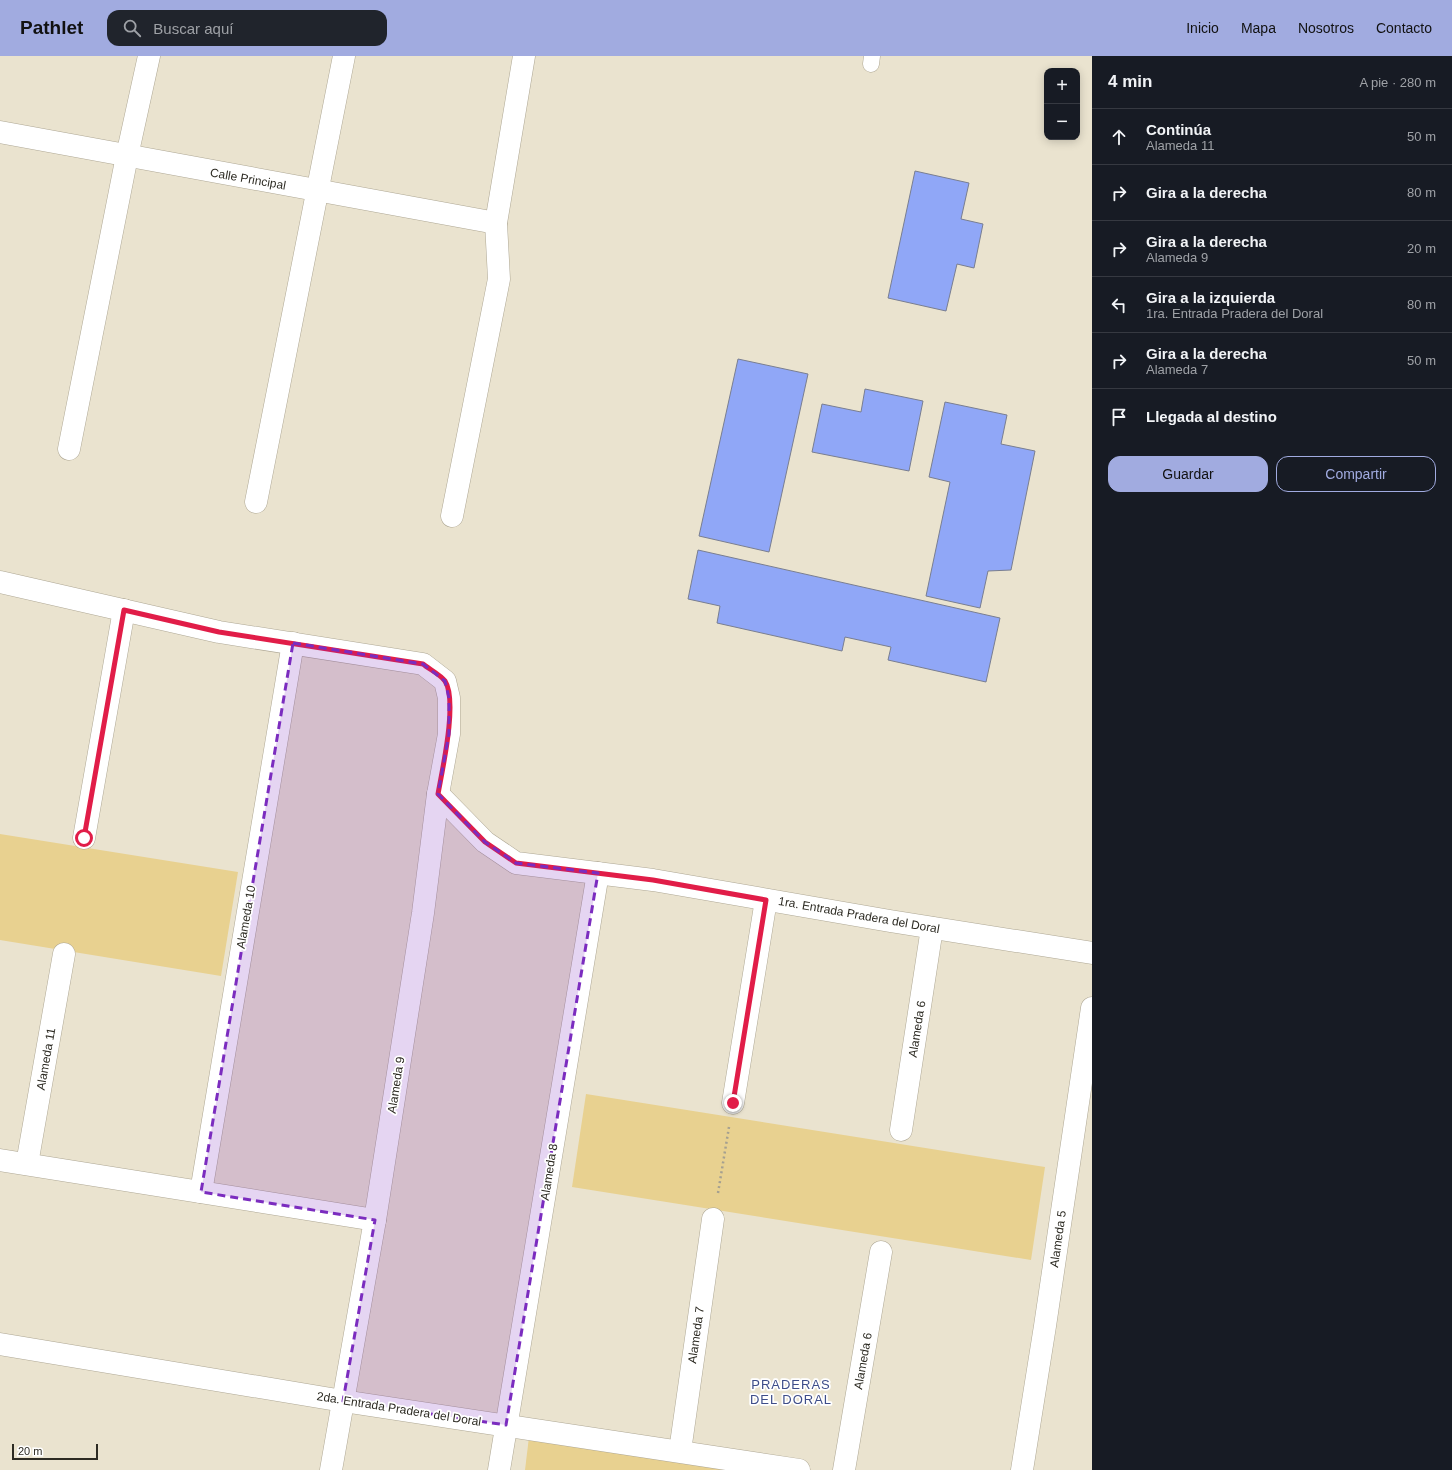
<!DOCTYPE html>
<html lang="es">
<head>
<meta charset="utf-8">
<style>
	:root { --surface:#171b24; --page:#20242c; --text:#f1f3f6; --muted:#9ea1a6; --line:#363941; --accent:#a1abe0 }
	body { margin:0; font-family:Helvetica,sans-serif; background:var(--page); color:var(--text) }
	.controls { position:absolute; right:12px; top:12px; display:grid; overflow:hidden; border-radius:8px; box-shadow:0 2px 10px #0003 }
	.controls button { width:36px; height:36px; display:grid; place-items:center; padding:0; border:0; border-bottom:1px solid var(--line); background:var(--surface); color:var(--text); font:20px sans-serif }
	.scale { position:absolute; left:12px; bottom:10px; width:86px; box-sizing:border-box; padding-left:4px; border:2px solid #2d2b23; border-top:0; font-size:11px; line-height:14px; white-space:nowrap; color:#2d2b23; -webkit-text-stroke:3px #fff; paint-order:stroke }
	.stop { position:absolute; width:12px; height:12px; margin:-9px; border:3px solid #e11d48; border-radius:50%; background:#fff }
	.stop.end { background:#e11d48; border-color:#fff; box-shadow:0 1px 4px #0008 }
	.list { margin:0; padding:0; list-style:none }
	h2 { display:flex; justify-content:space-between; align-items:center; height:52px; margin:0; padding:0 16px; font-size:17px }
	h2 small { font-size:13px; font-weight:400; color:var(--muted) }
	.list li { display:grid; grid-template-columns:26px 1fr auto; gap:12px; align-items:center; box-sizing:border-box; height:56px; padding:0 16px; border-top:1px solid var(--line) }
	.list b { display:block; font-size:15px; white-space:nowrap }
	.list p { margin:0; font-size:13px; white-space:nowrap; color:var(--muted) }
	.list em { font-size:13px; font-style:normal; color:var(--muted) }
	.actions { display:flex; gap:8px; padding:12px 16px }
	.actions a { flex:1; padding:9px 0; border:1px solid var(--accent); border-radius:12px; text-align:center; font-size:14px; color:var(--accent) }
	.actions .main { background:var(--accent); color:#111 }
	.icon { flex:none; width:22px; height:22px; fill:none; stroke:currentColor; stroke-width:2; stroke-linecap:round; stroke-linejoin:round }
	.map { position:relative; flex:none; width:1092px; height:1414px; overflow:hidden }
	header { display:flex; align-items:center; gap:24px; box-sizing:border-box; height:56px; padding:0 20px; background:var(--accent); color:#111 }
	header strong { font-size:19px }
	nav { display:flex; gap:22px; margin-inline-start:auto; font-size:14px }
	.search { width:280px; height:36px; background:var(--page); display:flex; align-items:center; gap:10px; box-sizing:border-box; padding:0 14px; border-radius:12px; color:var(--muted); font-size:15px }
	main { display:flex }
	aside { flex:1; background:var(--surface) }
	.map>svg:first-child { display:block }
	.green { fill:#e8d190 }
	.building { fill:#90a7f7; stroke:#797e90 }
	.lines { fill:none; stroke-linecap:round; stroke-linejoin:round }
	.service-casing { stroke:#aea794; stroke-width:17 }
	.minor-casing { stroke:#aea794; stroke-width:23 }
	.path { stroke:#a5a090; stroke-width:2.5; stroke-dasharray:2 3; stroke-linecap:butt }
	.service { stroke:#fff; stroke-width:16 }
	.minor { stroke:#fff; stroke-width:22 }
	.route { stroke:#e11d48; stroke-width:5 }
	.marked { fill:#7b2cbf; fill-opacity:0.2; stroke:#7b2cbf; stroke-width:3; stroke-dasharray:8 5; stroke-linejoin:round }
	.labels { text-anchor:middle; stroke-width:3.5; stroke-linejoin:round; paint-order:stroke }
	.street-label { font-size:12px; fill:#2d2b23; stroke:#fff }
	.neighbourhood-label { font-size:13px; letter-spacing:1px; fill:#3e4d89; stroke:#fff }
</style>
</head>
<body>
<header>
<strong>Pathlet</strong>
<div class="search"><svg class="icon" aria-label="search" viewBox="0 0 24 24"><circle cx="10" cy="10" r="6"/><path d="M15 15l6 6"/></svg>Buscar aquí</div>
<nav><a>Inicio</a><a>Mapa</a><a>Nosotros</a><a>Contacto</a></nav>
</header>
<main>
<div class="map">
<svg width="1092" height="1414" viewBox="0 0 1092 1414">
	<rect width="100%" height="100%" fill="#eae3cf"/>
	<!-- green -->
	<g class="green">
		<path d="M0,778L238,816L221,920L0,884Z"/>
		<path d="M586,1038L1045,1111L1031,1204L572,1131Z"/>
		<path d="M529,1381L755,1414H525Z"/>
	</g>
	<!-- building -->
	<g class="building">
		<path d="M915,115L969,127L961,163L983,168L974,212L957,208L946,255L888,242Z"/>
		<path d="M738,303L808,318L769,496L699,480Z"/>
		<path d="M865,333L923,345L909,415L812,396L822,348L861,356Z"/>
		<path d="M945,346L1007,359L1001,388L1035,395L1011,514L988,515L980,552L926,540L950,426L929,421Z"/>
		<path d="M698,494L1000,562L986,626L888,604L891,591L845,581L842,595L717,567L720,550L688,543Z"/>
	</g>
	<g class="lines">
		<defs>
			<path id="service" d="M871,8L872,0"/>
			<g id="minor">
				<path d="M0,76L496,167"/>
				<path d="M69,393L127,100L149,0"/>
				<path d="M256,446L344,0"/>
				<path d="M452,460L499,223L496,167L524,0"/>
				<path d="M0,526L219,576L423,608L445,625L449,642V678L438,738L423,857L375,1164L331,1414"/>
				<path d="M438,738L485,786L516,807L653,824L890,865L1092,897"/>
				<path d="M84,782L124,554"/>
				<path d="M733,1047L766,844"/>
				<path d="M901,1074L932,872"/>
				<path d="M0,1104L375,1164"/>
				<path d="M27,1108L64,898"/>
				<path d="M201,1136L293,587"/>
				<path d="M0,1288L343,1345L799,1414"/>
				<path d="M680,1395L713,1163"/>
				<path d="M499,1414L598,817"/>
				<path d="M844,1414L881,1196"/>
				<path d="M1022,1414L1045,1270L1092,952"/>
			</g>
		</defs>
		<!-- service casing -->
		<use href="#service" class="service-casing"/>
		<!-- minor casing -->
		<use href="#minor" class="minor-casing"/>
		<!-- path -->
		<path class="path" d="M718,1137L729,1071"/>
		<!-- service -->
		<use href="#service" class="service"/>
		<!-- minor -->
		<use href="#minor" class="minor"/>
	</g>
	<g class="lines">
		<!-- route -->
		<path class="route" d="M84,782L124,554L219,576L423,608C429,613 441,619 445,625C458,645 442,715 438,738L485,786L516,807L653,824L766,844L733,1047"/>
	</g>
	<!-- marked area -->
	<path class="marked" d="M293,587L423,608L445,625L449,642V678L438,738L485,786L516,807L598,817L506,1369L343,1345L375,1164L201,1136Z"/>
	<g class="labels">
		<!-- street labels -->
		<g class="street-label">
			<text transform="translate(248 123) rotate(10)" y="4">Calle Principal</text>
			<text transform="translate(859 859) rotate(10)" y="4">1ra. Entrada Pradera del Doral</text>
			<text transform="translate(246 861) rotate(-80)" y="4">Alameda 10</text>
			<text transform="translate(917 973) rotate(-81)" y="4">Alameda 6</text>
			<text transform="translate(46 1003) rotate(-80)" y="4">Alameda 11</text>
			<text transform="translate(396 1029) rotate(-81)" y="4">Alameda 9</text>
			<text transform="translate(549 1116) rotate(-81)" y="4">Alameda 8</text>
			<text transform="translate(1058 1183) rotate(-82)" y="4">Alameda 5</text>
			<text transform="translate(696 1279) rotate(-82)" y="4">Alameda 7</text>
			<text transform="translate(863 1305) rotate(-80)" y="4">Alameda 6</text>
			<text transform="translate(399 1353) rotate(9)" y="4">2da. Entrada Pradera del Doral</text>
		</g>
		<!-- neighbourhood labels -->
		<g class="neighbourhood-label">
			<text x="791" y="1333">PRADERAS<tspan x="791" dy="15">DEL DORAL</tspan></text>
		</g>
	</g>
</svg>
<div class="controls">
<button>+</button>
<button>−</button>
</div>
<div class="scale">20 m</div>
<div class="stop" style="left:84px;top:782px"></div>
<div class="stop end" style="left:733px;top:1047px"></div>
</div>
<aside>
<h2>4 min<small>A pie · 280 m</small></h2>
<ul class="list">
<li><svg class="icon" aria-label="ahead" viewBox="0 0 24 24"><path d="M12 20V5M6 11l6-6 6 6"/></svg><div><b>Continúa</b><p>Alameda 11</p></div><em>50 m</em></li>
<li><svg class="icon" aria-label="right" viewBox="0 0 24 24"><path d="M7 20v-9h11M14 6l5 5-5 5"/></svg><div><b>Gira a la derecha</b></div><em>80 m</em></li>
<li><svg class="icon" aria-label="right" viewBox="0 0 24 24"><path d="M7 20v-9h11M14 6l5 5-5 5"/></svg><div><b>Gira a la derecha</b><p>Alameda 9</p></div><em>20 m</em></li>
<li><svg class="icon" aria-label="left" viewBox="0 0 24 24"><path d="M17 20v-9H6M10 6l-5 5 5 5"/></svg><div><b>Gira a la izquierda</b><p>1ra. Entrada Pradera del Doral</p></div><em>80 m</em></li>
<li><svg class="icon" aria-label="right" viewBox="0 0 24 24"><path d="M7 20v-9h11M14 6l5 5-5 5"/></svg><div><b>Gira a la derecha</b><p>Alameda 7</p></div><em>50 m</em></li>
<li><svg class="icon" aria-label="arrive" viewBox="0 0 24 24"><path d="M6 21V4h12l-3 4 3 4H6"/></svg><div><b>Llegada al destino</b></div></li>
</ul>
<div class="actions"><a class="main">Guardar</a><a>Compartir</a></div>
</aside>
</main>
</body>
</html>
